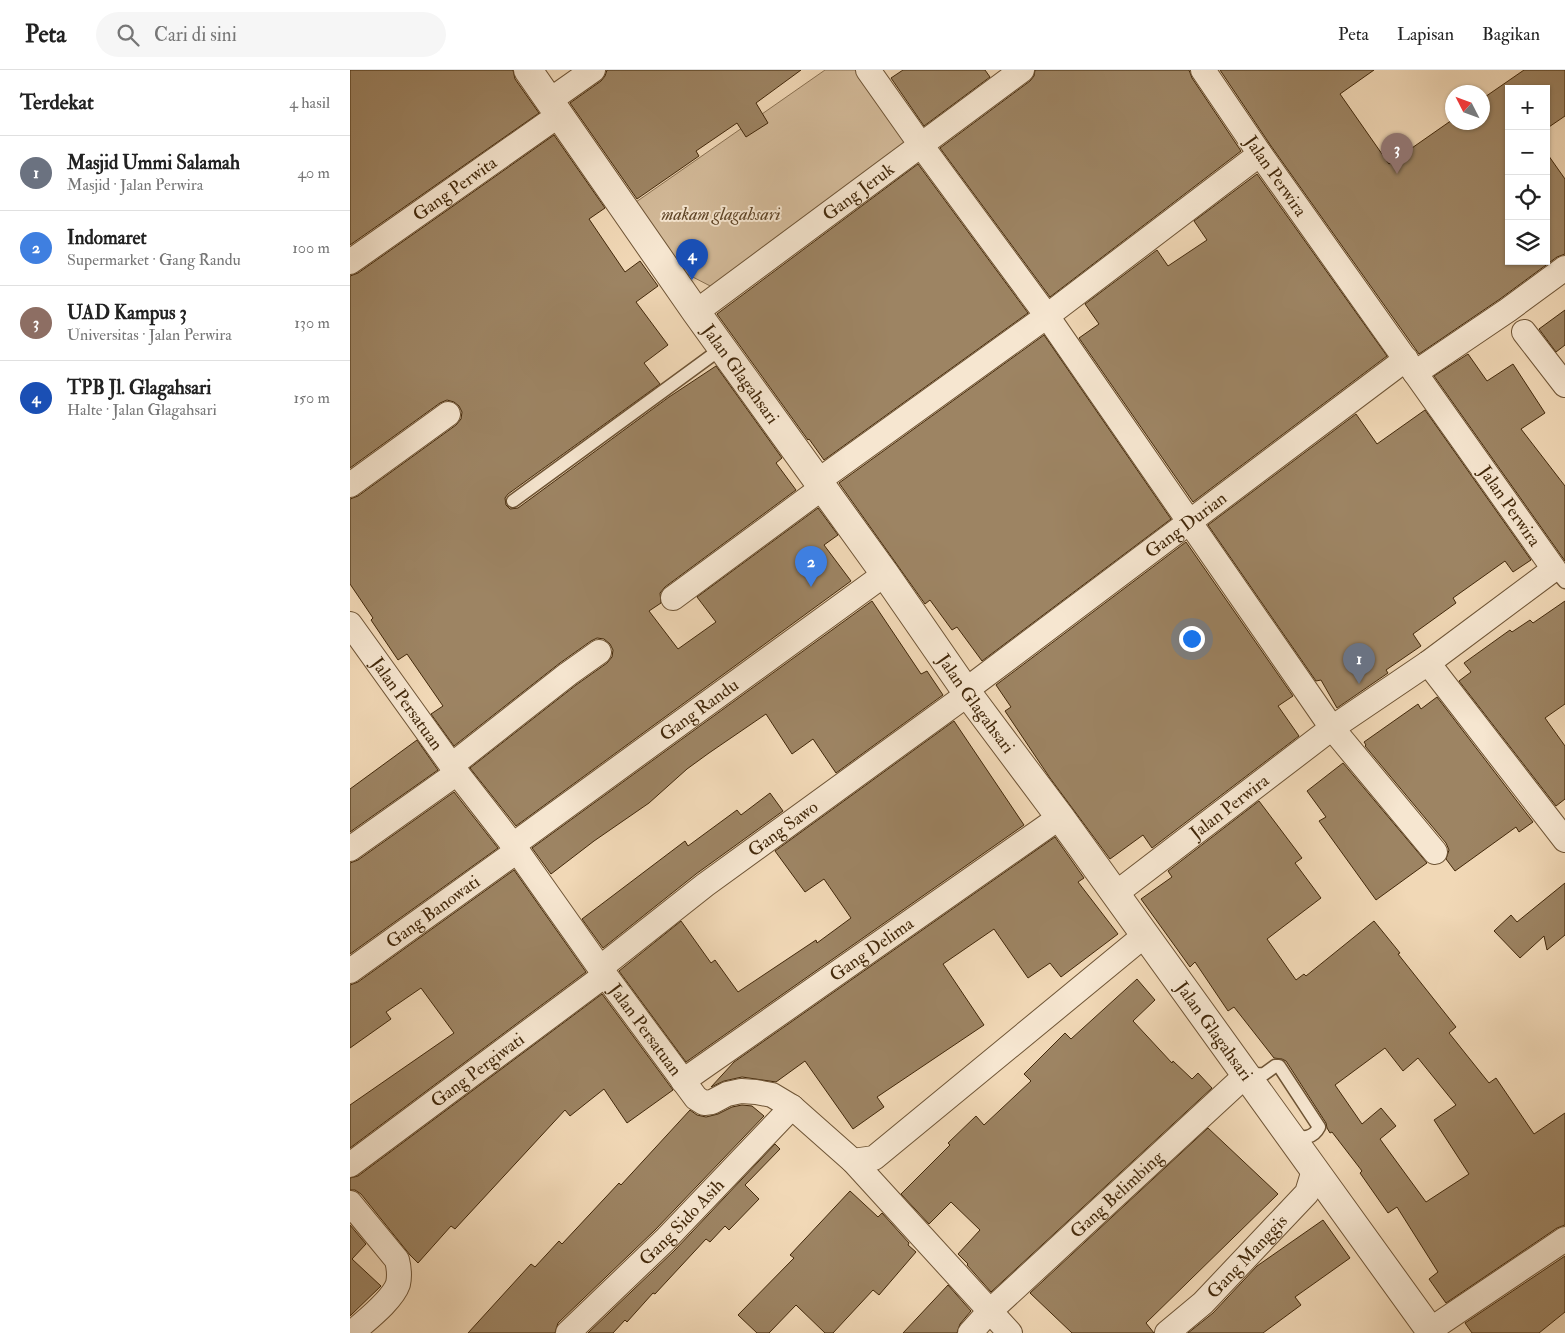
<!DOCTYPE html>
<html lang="id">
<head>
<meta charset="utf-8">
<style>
	:root { --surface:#fff; --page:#f6f6f6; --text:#222; --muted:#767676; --line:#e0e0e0; --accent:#1a73e8 }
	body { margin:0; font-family:"IM FELL Double Pica",serif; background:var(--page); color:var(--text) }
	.controls { position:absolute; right:15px; top:15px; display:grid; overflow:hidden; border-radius:0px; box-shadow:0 1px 4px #0004 }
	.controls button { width:45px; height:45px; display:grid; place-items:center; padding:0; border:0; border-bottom:1px solid var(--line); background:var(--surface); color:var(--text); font:25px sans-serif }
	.compass { position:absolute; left:1095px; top:15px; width:45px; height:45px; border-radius:50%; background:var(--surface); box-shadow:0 1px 4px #0004; rotate:312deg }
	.you { position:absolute; left:841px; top:568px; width:18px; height:18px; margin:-12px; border:4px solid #fff; border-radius:50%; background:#1a73e8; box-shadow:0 0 0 8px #1a73e833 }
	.badge { display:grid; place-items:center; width:32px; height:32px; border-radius:50%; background:var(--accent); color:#fff; font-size:16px; font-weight:700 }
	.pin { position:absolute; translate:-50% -41px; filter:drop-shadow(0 1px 2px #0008) }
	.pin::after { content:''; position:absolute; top:26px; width:18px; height:15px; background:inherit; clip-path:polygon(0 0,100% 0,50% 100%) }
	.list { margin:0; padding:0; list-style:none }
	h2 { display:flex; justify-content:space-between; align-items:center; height:65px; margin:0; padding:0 20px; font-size:21px }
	h2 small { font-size:16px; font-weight:400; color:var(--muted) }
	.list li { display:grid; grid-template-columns:32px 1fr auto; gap:15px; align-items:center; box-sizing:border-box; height:75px; padding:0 20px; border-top:1px solid var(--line) }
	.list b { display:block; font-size:19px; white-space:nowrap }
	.list p { margin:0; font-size:16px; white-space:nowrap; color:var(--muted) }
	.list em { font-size:16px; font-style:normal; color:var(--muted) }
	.icon { flex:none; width:28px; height:28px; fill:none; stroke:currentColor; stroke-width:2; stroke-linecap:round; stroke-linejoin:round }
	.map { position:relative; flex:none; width:1215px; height:1263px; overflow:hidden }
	header { display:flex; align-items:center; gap:30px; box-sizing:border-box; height:70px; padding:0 25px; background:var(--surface); border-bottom:1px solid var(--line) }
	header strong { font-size:24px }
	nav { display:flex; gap:28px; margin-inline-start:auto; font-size:18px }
	.search { width:350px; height:45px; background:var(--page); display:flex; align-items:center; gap:12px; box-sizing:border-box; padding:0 18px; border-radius:28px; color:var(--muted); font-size:19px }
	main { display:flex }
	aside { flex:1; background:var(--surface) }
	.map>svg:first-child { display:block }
	.green { fill:#d3ba99; stroke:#8a7152 }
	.building { fill:#9d8463; stroke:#42280a; fill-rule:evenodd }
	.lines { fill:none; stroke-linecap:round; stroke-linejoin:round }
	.service-casing { stroke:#6e5435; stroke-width:15 }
	.minor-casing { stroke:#6e5435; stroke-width:26 }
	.tertiary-casing { stroke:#6e5435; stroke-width:30 }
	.service { stroke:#f6e6d0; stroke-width:12 }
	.minor { stroke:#f6e6d0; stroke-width:24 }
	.tertiary { stroke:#f6e6d0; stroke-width:28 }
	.labels { text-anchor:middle; stroke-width:4; stroke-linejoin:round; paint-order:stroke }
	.street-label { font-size:18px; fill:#42280a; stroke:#f6e6d0 }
	.park-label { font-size:18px; font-style:italic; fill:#5f4527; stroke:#f6e6d0 }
</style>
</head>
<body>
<header>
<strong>Peta</strong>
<div class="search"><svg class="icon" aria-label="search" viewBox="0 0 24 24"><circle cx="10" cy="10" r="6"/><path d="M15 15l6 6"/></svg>Cari di sini</div>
<nav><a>Peta</a><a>Lapisan</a><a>Bagikan</a></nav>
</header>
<main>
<aside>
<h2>Terdekat<small>4 hasil</small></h2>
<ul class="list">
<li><span class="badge" style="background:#6b7280">1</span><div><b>Masjid Ummi Salamah</b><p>Masjid · Jalan Perwira</p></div><em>40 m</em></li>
<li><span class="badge" style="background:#3f7fe0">2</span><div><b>Indomaret</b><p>Supermarket · Gang Randu</p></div><em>100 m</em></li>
<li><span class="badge" style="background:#8d6e63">3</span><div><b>UAD Kampus 3</b><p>Universitas · Jalan Perwira</p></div><em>130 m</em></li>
<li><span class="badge" style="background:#1a4fb4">4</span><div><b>TPB Jl. Glagahsari</b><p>Halte · Jalan Glagahsari</p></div><em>150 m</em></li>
</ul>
</aside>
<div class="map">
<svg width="1215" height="1263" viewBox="0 0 1215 1263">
	<rect width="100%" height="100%" fill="#f1d8b6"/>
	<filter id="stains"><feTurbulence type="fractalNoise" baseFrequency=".004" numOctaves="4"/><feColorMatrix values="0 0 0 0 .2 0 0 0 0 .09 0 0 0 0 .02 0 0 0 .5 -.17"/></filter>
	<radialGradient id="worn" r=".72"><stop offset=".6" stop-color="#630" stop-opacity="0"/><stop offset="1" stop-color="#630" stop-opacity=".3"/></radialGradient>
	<!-- green -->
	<path class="green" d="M475,0H511L561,73L366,219L337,204L286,132Z"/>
	<!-- building -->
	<g class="building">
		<path d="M0,0H163L165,9L189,43L0,175Z"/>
		<path d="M257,0H451L406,33L418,53L396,67L387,53L346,81L349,86L287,129L220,33L251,11L255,6Z"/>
		<path d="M553,0H635L640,7L574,56L541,8Z"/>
		<path d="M685,0H839L842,8L891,81L700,227L590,78L680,11L684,6Z"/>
		<path d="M870,0H1024L990,24L1039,94L1102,50V52H1132V29L1174,0H1215V46L1196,59V19H1159V191H1196V82L1215,109V184L1207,187L1150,229L1069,284L921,76Z"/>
		<path d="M204,65L255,138L239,149L275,202L290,191L308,216L286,232L318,275L294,293L310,314L158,424L155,428L156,435L160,439L168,438L319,327L366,296L432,388L426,393L446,420L315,517L310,523L311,533L299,541L328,579L366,552L347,527L468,438L488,465L474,475L501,511L166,756L120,698L226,615L257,593L262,587L263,580L260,574L254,569L247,568L241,571L210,593L104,676L81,644L93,636L57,584L48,590L21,550L23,548L0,514V429L8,426L106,355L111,349L112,342L109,336L104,332L97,330L90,333L0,398V206L8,203Z"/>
		<path d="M568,94L678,243L474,390L459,369L458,370L367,244Z"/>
		<path d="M907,104L1037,286L843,432L729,268L749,254L735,234L807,180L818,196L857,170L844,151Z"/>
		<path d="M1215,240V275L1206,282L1189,259Z"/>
		<path d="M694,265L821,449L632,591L607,557L602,560L580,530L575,534L489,413Z"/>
		<path d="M1118,284L1137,311L1163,294L1195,343L1171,359L1215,416V491L1084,306Z"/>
		<path d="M1075,340L1181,490L1163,502L1155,491L1103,528L1106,533L1063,564L1071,576L1036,600L1038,603L987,638L971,610L966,611L858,455L1006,344L1027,374Z"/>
		<path d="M836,472L943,626L928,636L949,666L802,778L793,765L760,789L700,708L655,641L661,637L646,615Z"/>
		<path d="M522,531L571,604L577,601L593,625L486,703L463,669L442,684L416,644L359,683L337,699L299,733L244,771L201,804L182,778Z"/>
		<path d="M1215,531V634L1195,648L1215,676V729L1206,736L1109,611L1121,602L1114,593L1160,560L1162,562L1180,550L1183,553Z"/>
		<path d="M1087,627L1183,752L1169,762L1166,757L1105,801L1096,789L1099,780L1096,773L1015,676L1016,675L1014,672L1068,634L1071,639Z"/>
		<path d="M604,651L674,755L336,992L269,901L331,851L361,893L365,890L388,922L466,870L467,873L501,848L474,809L455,822L425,781Z"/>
		<path d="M67,670L88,700L0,762V719Z"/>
		<path d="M993,693L1077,793L1026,830L969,751L976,747L957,721Z"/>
		<path d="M104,722L148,778L0,884V793L8,790Z"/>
		<path d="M420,723L433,741L346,804L253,878L232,849L335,771L338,776L387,740L391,745Z"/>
		<path d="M909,731L952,788L945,793L971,828L917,869L946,910L954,904L956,906L1024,851L1050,883L1048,884L1106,957L1099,963L1139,1013L1146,1008L1184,1064L1215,1043V1155L1207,1158L1096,1233L1079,1209L1088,1202L1047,1137L1038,1143L1010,1103L1012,1101L982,1062L980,1063L977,1058L976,1053L936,991L932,989L924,988L884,937L878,941L845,892L840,897L791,829L822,807L818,801ZM1035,978L1053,1001L1068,988L1106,1035L1084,1050L1119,1104L1076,1132L1030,1069L1046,1056L1031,1038L1012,1054L985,1015Z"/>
		<path d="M705,767L734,808L728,812L768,864L711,907L700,893L678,908L644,859L593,894L634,955L527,1027L534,1037L503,1059L455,991L426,1012L392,1007L374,1011L361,1017L384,992Z"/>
		<path d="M164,800L236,902L0,1078V1035L104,963L71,918L36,942L41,949L0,978V915L8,912Z"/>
		<path d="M1215,813V865L1197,880L1194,866L1170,888L1144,861L1161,845L1167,852Z"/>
		<path d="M787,909L805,930L783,951L822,993L823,991L842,1009L848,1003L862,1018L641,1222L617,1195L618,1194L608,1184L630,1160L601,1132L579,1154L551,1124L600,1075L598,1073L626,1046L634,1055L681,1011L674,1004L715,963L721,969Z"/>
		<path d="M252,924L323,1020L277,1053L254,1019L220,1046L215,1040L105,1159L101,1156L68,1193L60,1185L11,1124L5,1120H0V1108L8,1106Z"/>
		<path d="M392,1035L402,1036L414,1046L305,1160L208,1253L205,1263H118L181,1194L185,1197L209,1171L212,1174L269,1113L271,1115L340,1040L347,1045L356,1047L368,1044L382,1037Z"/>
		<path d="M858,1058L928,1124L796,1253L804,1263H722L680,1223Z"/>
		<path d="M425,1074L430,1079L395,1115L409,1129L379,1160L375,1156L360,1172L356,1169L305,1224L303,1223L277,1252L275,1250L263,1263H238L325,1180Z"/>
		<path d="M500,1121L528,1147L532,1143L559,1173L558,1175L566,1182L529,1225L523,1220L483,1263H475L446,1235L419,1263H407L388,1245L444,1188L440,1185Z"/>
		<path d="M973,1150L1000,1188L945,1227L951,1235L913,1263H838L863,1243L907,1196Z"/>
		<path d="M0,1155L16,1174L2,1189L31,1216L0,1246Z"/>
		<path d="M1215,1186V1242L1189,1263H1122L1115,1253Z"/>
		<path d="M598,1215L621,1241L610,1254L607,1263H553Z"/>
	</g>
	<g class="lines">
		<defs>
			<g id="service">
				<path d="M163,431L372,278"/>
				<path d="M1204,499L1215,512"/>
				<path d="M896,1005L914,1004L925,996H929L931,999L969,1057C963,1069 953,1068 941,1067"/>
			</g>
			<g id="minor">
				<path d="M518,0L571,75L697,246L982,658L1085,782"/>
				<path d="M199,31L243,0"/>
				<path id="s1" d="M0,192L209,45"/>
				<path id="s2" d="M346,242L672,0"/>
				<path d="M1174,262L1215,315"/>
				<path d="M1065,303L1158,240L1215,198"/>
				<path d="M468,411L697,246L910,84"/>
				<path d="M0,415L98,344"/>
				<path d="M323,528L472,418"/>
				<path id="s3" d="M0,554L107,703L163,775L250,898L346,1028L354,1033L362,1032L377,1024L391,1021L406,1022L422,1025L442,1037L503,1091L660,1263"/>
				<path d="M1078,593L1215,770"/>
				<path id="s4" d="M616,620L1056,289"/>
				<path d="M102,695L218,604L249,582"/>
				<path id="s5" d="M163,775L535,504"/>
				<path d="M0,779L107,703"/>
				<path id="s6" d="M765,824L982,658L1078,593L1204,499L910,84L853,0"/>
				<path id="s7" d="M250,898L355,815L618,624"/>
				<path id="s8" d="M0,901L167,781"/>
				<path id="s9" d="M333,1011L710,747"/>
				<path d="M503,1091L524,1088L795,865"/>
				<path id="s10" d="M0,1095L255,905"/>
				<path d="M0,1133L47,1190C49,1198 50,1205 48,1214C42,1231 15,1251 2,1263"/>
				<path d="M1080,1260L1215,1169"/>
				<path id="s11" d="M218,1263L315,1170L442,1037"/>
				<path id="s12" d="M620,1263L639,1242L896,1005"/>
				<path id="s13" d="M817,1263L853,1233L957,1123L964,1100"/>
			</g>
			<g id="tertiary">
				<path id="s14" d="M178,0L346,242L535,504L618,624L710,747L1082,1263"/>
			</g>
		</defs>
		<!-- service casing -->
		<use href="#service" class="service-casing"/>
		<!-- minor casing -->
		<use href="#minor" class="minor-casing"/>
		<!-- tertiary casing -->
		<use href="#tertiary" class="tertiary-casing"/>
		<!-- service -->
		<use href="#service" class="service"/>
		<!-- minor -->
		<use href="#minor" class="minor"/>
		<!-- tertiary -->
		<use href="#tertiary" class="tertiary"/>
	</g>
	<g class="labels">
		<!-- street labels -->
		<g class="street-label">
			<text transform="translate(926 106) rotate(55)" y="6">Jalan Perwira</text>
			<text dy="6" stroke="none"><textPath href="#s1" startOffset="128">Gang Perwita</textPath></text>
			<text dy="6" stroke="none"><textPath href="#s2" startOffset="202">Gang Jeruk</textPath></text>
			<text dy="6" stroke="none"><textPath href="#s14" startOffset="371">Jalan Glagahsari</textPath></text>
			<text transform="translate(1160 436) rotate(55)" y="6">Jalan Perwira</text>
			<text dy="6" stroke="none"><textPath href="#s4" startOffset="275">Gang Durian</textPath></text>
			<text dy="6" stroke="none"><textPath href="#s3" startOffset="98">Jalan Persatuan</textPath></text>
			<text dy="6" stroke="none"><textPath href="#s14" startOffset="776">Jalan Glagahsari</textPath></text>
			<text dy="6" stroke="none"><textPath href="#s5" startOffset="230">Gang Randu</textPath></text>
			<text dy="6" stroke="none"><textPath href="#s6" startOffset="144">Jalan Perwira</textPath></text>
			<text dy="6" stroke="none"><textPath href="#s7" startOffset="230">Gang Sawo</textPath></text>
			<text dy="6" stroke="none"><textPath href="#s8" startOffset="102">Gang Banowati</textPath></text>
			<text dy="6" stroke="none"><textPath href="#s9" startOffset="230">Gang Delima</textPath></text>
			<text dy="6" stroke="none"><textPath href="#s3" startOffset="502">Jalan Persatuan</textPath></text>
			<text dy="6" stroke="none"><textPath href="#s14" startOffset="1181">Jalan Glagahsari</textPath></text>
			<text dy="6" stroke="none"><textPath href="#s10" startOffset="159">Gang Pergiwati</textPath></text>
			<text dy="6" stroke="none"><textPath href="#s12" startOffset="202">Gang Belimbing</textPath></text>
			<text dy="6" stroke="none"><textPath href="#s11" startOffset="159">Gang Sido Asih</textPath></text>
			<text dy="6" stroke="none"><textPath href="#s13" startOffset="111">Gang Manggis</textPath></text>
		</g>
		<!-- park labels -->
		<g class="park-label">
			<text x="371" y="150">makam glagahsari</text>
		</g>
	</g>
	<rect width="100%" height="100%" filter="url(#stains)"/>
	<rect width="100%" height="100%" fill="url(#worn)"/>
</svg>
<div class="controls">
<button>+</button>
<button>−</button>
<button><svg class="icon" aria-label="locate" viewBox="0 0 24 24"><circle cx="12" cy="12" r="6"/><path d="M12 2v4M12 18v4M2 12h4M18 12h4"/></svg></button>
<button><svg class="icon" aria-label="layers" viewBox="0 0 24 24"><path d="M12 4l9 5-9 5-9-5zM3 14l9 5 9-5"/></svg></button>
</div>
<svg class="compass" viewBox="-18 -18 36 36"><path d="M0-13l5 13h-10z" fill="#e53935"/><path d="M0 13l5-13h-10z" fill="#767676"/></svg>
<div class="you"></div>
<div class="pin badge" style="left:1009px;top:614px;background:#6b7280">1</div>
<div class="pin badge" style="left:461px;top:517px;background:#3f7fe0">2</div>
<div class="pin badge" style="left:1047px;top:104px;background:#8d6e63">3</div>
<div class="pin badge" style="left:342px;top:210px;background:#1a4fb4">4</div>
</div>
</main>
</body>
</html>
